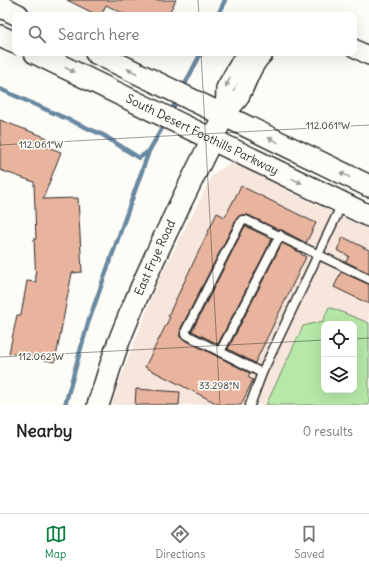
<!DOCTYPE html>
<html lang="en">
<head>
<meta charset="utf-8">
<style>
	:root { --surface:#fff; --page:#f6f6f6; --text:#222; --muted:#767676; --line:#e0e0e0; --accent:#0b8043 }
	body { margin:0; font-family:Delius,sans-serif; background:var(--page); color:var(--text) }
	.controls { position:absolute; right:12px; bottom:12px; display:grid; overflow:hidden; border-radius:8px; box-shadow:0 4px 16px #0002 }
	.controls button { width:36px; height:36px; display:grid; place-items:center; padding:0; border:0; border-bottom:1px solid var(--line); background:var(--surface); color:var(--text); font:20px sans-serif }
	.list { margin:0; padding:0; list-style:none }
	h2 { display:flex; justify-content:space-between; align-items:center; height:52px; margin:0; padding:0 16px; font-size:17px }
	h2 small { font-size:13px; font-weight:400; color:var(--muted) }
	.icon { flex:none; width:22px; height:22px; fill:none; stroke:currentColor; stroke-width:2; stroke-linecap:round; stroke-linejoin:round }
	.map { position:relative; flex:none; width:369px; height:405px; overflow:hidden }
	.search { position:absolute; background:var(--surface); box-shadow:0 4px 16px #0002; left:12px; right:12px; top:12px; height:44px; display:flex; align-items:center; gap:10px; box-sizing:border-box; padding:0 14px; border-radius:8px; color:var(--muted); font-size:15px }
	.sheet { height:108px; background:var(--surface) }
	nav { display:flex; justify-content:space-around; align-items:center; box-sizing:border-box; height:56px; border-top:1px solid var(--line); background:var(--surface); font-size:11px; color:var(--muted) }
	nav a { display:grid; justify-items:center; gap:2px }
	nav .on { color:var(--accent) }
	.map>svg:first-child { display:block }
	.built { fill:#f7e6dc }
	.green { fill:#b6e8a8; stroke:#708a6a; fill-rule:evenodd }
	.lines { fill:none; stroke-linecap:round; stroke-linejoin:round }
	.stream { stroke:#6989a1; stroke-width:4.5 }
	.building { fill:#e9b49d; stroke:#2b2b2b }
	.service-casing { stroke:#2b2b2b; stroke-width:11 }
	.minor-casing { stroke:#2b2b2b; stroke-width:20 }
	.tertiary-casing { stroke:#2b2b2b; stroke-width:24 }
	.service { stroke:#fdfcf7; stroke-width:8 }
	.minor { stroke:#fdfcf7; stroke-width:17 }
	.tertiary { stroke:#fdfcf7; stroke-width:21 }
	.oneway { fill:#9e9e9b }
	.ticks { fill:none; stroke:#2b2b2b; stroke-width:1; stroke-opacity:0.45 }
	.labels { text-anchor:middle; stroke-width:3.5; stroke-linejoin:round; paint-order:stroke }
	.street-label { font-size:12px; fill:#2b2b2b; stroke:#fdfcf7 }
	.ticks-label { font-size:10px; text-anchor:middle; fill:#2b2b2b; stroke:#fdfcf7; stroke-width:3.5; stroke-linejoin:round; paint-order:stroke }
</style>
</head>
<body>
<div class="map">
<svg width="369" height="405" viewBox="0 0 369 405">
	<rect width="100%" height="100%" fill="#fdfcf7"/>
	<filter id="ink" filterUnits="userSpaceOnUse"><feTurbulence type="fractalNoise" baseFrequency=".025" numOctaves="2"/><feDisplacementMap in="SourceGraphic" scale="8" xChannelSelector="R" yChannelSelector="G"/><feConvolveMatrix kernelMatrix="1 2 1 2 8 2 1 2 1" color-interpolation-filters="sRGB"/></filter>
	<g filter="url(#ink)">
		<!-- built -->
		<path class="built" d="M233,161L300,197L369,230V323L329,307L323,321L303,326L266,405H112L119,382L159,279L213,174Z"/>
		<!-- green -->
		<path class="green" d="M329,307L369,323V405H266L303,326L323,321ZM324,324H354V390H324Z"/>
		<g class="lines">
			<!-- stream -->
			<g class="stream">
				<path d="M218,15L225,0"/>
				<path d="M0,89L103,135L139,158L149,151L165,123"/>
				<path d="M182,90L201,53"/>
				<path d="M170,113L178,98"/>
				<path d="M65,405L88,323L149,151"/>
			</g>
		</g>
		<!-- building -->
		<g class="building">
			<path d="M67,0H176L168,15H126L106,5L101,15H97Z"/>
			<path d="M0,120L48,138L45,146L61,152L43,199L78,198L82,272L72,273L55,362L9,353L17,315H21L27,281L36,282L34,239H36L34,182L0,170Z"/>
			<path d="M241,186L316,223L306,243L282,230H279L248,215H242L237,218L181,328L180,333V337L183,339L250,373L248,377L253,380L241,405H220L145,367L170,317L168,316L217,213L225,217Z"/>
			<path d="M245,226L272,239L218,344L192,331Z"/>
			<path d="M343,237L369,250V273L346,262L349,256L337,250Z"/>
			<path d="M282,243L301,253V254L306,257L255,363L228,349Z"/>
			<path d="M341,272L369,284V304L334,287Z"/>
			<path d="M136,389L180,392L179,405H135Z"/>
		</g>
		<g class="lines">
			<defs>
				<g id="service">
					<path d="M220,352L280,235"/>
					<path d="M262,373L185,334L186,330L242,220H246L369,279"/>
					<path d="M250,405L262,373L342,204"/>
				</g>
				<g id="minor">
					<path d="M354,48L369,56"/>
					<path d="M224,115C228,110 235,105 239,99C248,83 251,66 265,53"/>
					<path d="M224,115L225,88L245,53"/>
				</g>
				<g id="tertiary">
					<path d="M0,6L18,15"/>
					<path d="M0,36L15,43"/>
					<path id="s1" d="M35,53L369,216"/>
					<path d="M96,53L369,186"/>
					<path id="s2" d="M98,405C106,382 112,358 121,336C151,260 188,188 224,115"/>
				</g>
			</defs>
			<!-- service casing -->
			<use href="#service" class="service-casing"/>
			<!-- minor casing -->
			<use href="#minor" class="minor-casing"/>
			<!-- tertiary casing -->
			<use href="#tertiary" class="tertiary-casing"/>
			<!-- service -->
			<use href="#service" class="service"/>
			<!-- minor -->
			<use href="#minor" class="minor"/>
			<!-- tertiary -->
			<use href="#tertiary" class="tertiary"/>
		</g>
		<!-- one-way arrows -->
		<defs><path id="oneway-solid" d="M-6-.8H1V-3.2L6.5 0L1 3.2V.8H-6Z"/></defs>
		<g class="oneway">
			<use href="#oneway-solid" transform="translate(70 70) rotate(26)"/>
			<use href="#oneway-solid" transform="translate(132 71) rotate(-154)"/>
			<use href="#oneway-solid" transform="translate(228 82) rotate(116)"/>
			<use href="#oneway-solid" transform="translate(273 140) rotate(-154)"/>
			<use href="#oneway-solid" transform="translate(345 175) rotate(-154)"/>
			<use href="#oneway-solid" transform="translate(297 181) rotate(26)"/>
		</g>
	</g>
	<!-- ticks -->
	<path class="ticks" d="M198,0L199,15M201,53L220,405M0,145L369,125M354,339L369,338M0,357L324,340"/>
	<g class="labels">
		<!-- street labels -->
		<g class="street-label">
			<text dy="4" stroke="none"><textPath href="#s1" startOffset="186">South Desert Foothills Parkway</textPath></text>
			<text dy="4" stroke="none"><textPath href="#s2" startOffset="158">East Frye Road</textPath></text>
		</g>
	</g>
	<g class="ticks-label">
		<text x="328" y="129">112.061°W</text>
		<text x="41" y="148">112.061°W</text>
		<text x="41" y="360">112.062°W</text>
		<text x="219" y="389">33.298°N</text>
	</g>
</svg>
<div class="controls">
<button><svg class="icon" aria-label="locate" viewBox="0 0 24 24"><circle cx="12" cy="12" r="6"/><path d="M12 2v4M12 18v4M2 12h4M18 12h4"/></svg></button>
<button><svg class="icon" aria-label="layers" viewBox="0 0 24 24"><path d="M12 4l9 5-9 5-9-5zM3 14l9 5 9-5"/></svg></button>
</div>
<div class="search"><svg class="icon" aria-label="search" viewBox="0 0 24 24"><circle cx="10" cy="10" r="6"/><path d="M15 15l6 6"/></svg>Search here</div>
</div>
<section class="sheet">
<h2>Nearby<small>0 results</small></h2>
<ul class="list">
</ul>
</section>
<nav>
<a class="on"><svg class="icon" aria-label="map" viewBox="0 0 24 24"><path d="M3 6l6-2 6 2 6-2v14l-6 2-6-2-6 2zM9 4v14M15 6v14"/></svg>Map</a>
<a><svg class="icon" aria-label="directions" viewBox="0 0 24 24"><path d="M12 3l9 9-9 9-9-9zM9 14v-3h6M13 9l2 2-2 2"/></svg>Directions</a>
<a><svg class="icon" aria-label="saved" viewBox="0 0 24 24"><path d="M7 4h10v16l-5-4-5 4z"/></svg>Saved</a>
</nav>
</body>
</html>
